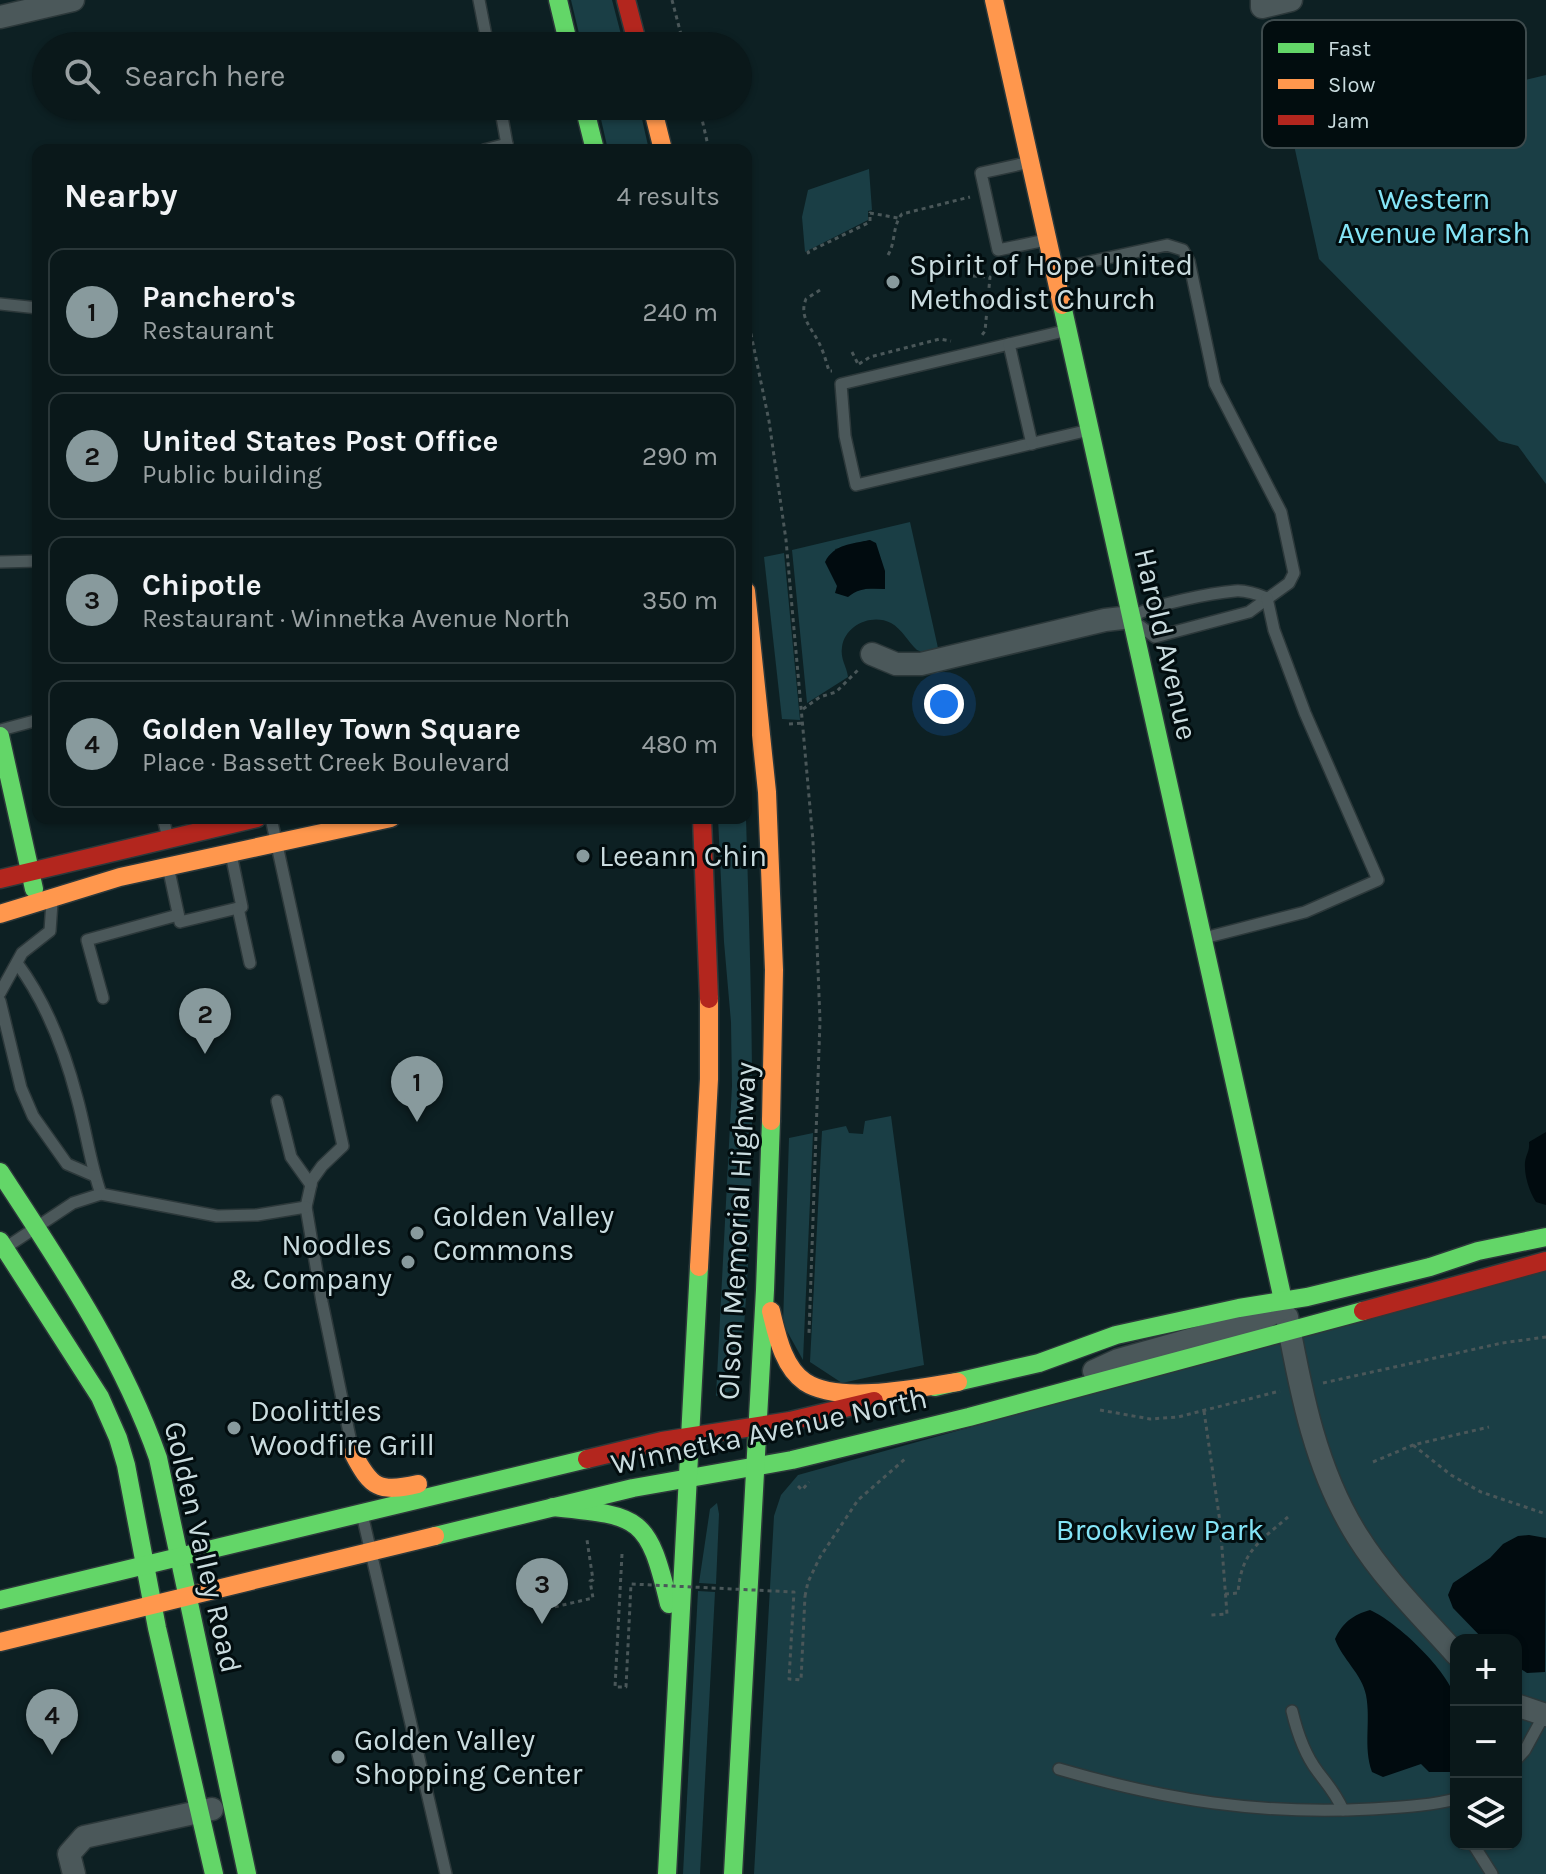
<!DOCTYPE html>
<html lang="en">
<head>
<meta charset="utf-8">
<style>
	:root { --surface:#0a181a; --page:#182527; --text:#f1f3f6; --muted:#99a0a2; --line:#2a3739; --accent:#889a9d }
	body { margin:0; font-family:Karla,sans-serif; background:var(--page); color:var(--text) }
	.controls { position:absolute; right:24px; bottom:24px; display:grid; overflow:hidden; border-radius:16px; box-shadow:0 2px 6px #0004 }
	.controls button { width:72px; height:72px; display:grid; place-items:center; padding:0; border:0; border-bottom:2px solid var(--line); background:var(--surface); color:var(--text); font:40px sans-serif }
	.you { position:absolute; left:944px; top:704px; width:28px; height:28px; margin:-20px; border:6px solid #fff; border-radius:50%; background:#1a73e8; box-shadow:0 0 0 12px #1a73e833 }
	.badge { display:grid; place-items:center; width:52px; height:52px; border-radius:50%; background:var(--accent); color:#111; font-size:26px; font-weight:700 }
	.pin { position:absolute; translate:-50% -66px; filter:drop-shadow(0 2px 4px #0008) }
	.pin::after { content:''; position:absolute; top:42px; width:28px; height:24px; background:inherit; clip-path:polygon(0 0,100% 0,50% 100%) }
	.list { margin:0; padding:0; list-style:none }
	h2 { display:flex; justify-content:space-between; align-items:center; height:104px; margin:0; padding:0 32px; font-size:34px }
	h2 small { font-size:26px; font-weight:400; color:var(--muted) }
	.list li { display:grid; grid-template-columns:52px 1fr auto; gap:24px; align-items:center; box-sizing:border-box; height:128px; margin:0 16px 16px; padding:0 16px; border:2px solid var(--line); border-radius:16px }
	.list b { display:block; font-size:30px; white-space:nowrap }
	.list p { margin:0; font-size:26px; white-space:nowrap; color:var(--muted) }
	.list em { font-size:26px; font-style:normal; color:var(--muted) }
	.icon { flex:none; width:44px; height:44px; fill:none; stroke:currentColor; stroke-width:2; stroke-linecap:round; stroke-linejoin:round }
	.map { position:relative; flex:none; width:1546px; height:1874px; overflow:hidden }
	.search { position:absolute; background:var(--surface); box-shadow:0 2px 6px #0004; left:32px; top:32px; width:720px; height:88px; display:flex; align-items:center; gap:20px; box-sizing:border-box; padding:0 28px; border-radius:44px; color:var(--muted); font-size:30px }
	.panel { position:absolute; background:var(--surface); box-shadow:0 2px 6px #0004; left:32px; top:144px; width:720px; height:680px; border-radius:16px }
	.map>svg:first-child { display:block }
	.green { fill:#1a3e45; fill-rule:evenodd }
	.water { fill:#010b0f }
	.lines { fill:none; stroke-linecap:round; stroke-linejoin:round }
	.lane-casing { stroke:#2c383a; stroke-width:14 }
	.street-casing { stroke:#2c383a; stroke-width:25 }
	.fast-casing { stroke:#2c383a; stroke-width:21 }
	.slow-casing { stroke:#2c383a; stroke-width:21 }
	.jam-casing { stroke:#2c383a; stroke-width:21 }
	.path { stroke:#4a5759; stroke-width:3; stroke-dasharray:4 4; stroke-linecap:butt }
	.lane { stroke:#4b585a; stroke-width:11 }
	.street { stroke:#4b585a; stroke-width:22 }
	.fast { stroke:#63d668; stroke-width:18 }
	.slow { stroke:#ff974d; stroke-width:18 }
	.jam { stroke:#b3261e; stroke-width:18 }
	.path-bridge { stroke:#4a5759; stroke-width:3; stroke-dasharray:4 4; stroke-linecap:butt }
	.poi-dot { fill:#889a9d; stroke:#020d0f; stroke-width:3 }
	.labels { text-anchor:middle; stroke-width:6; stroke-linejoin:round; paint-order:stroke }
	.park-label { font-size:30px; fill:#84e4f6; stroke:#020d0f }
	.poi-label { font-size:30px; fill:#cadcdf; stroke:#020d0f; text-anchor:start }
	.street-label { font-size:30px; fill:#cadcdf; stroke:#020d0f }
	.key { fill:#020d0f; stroke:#3e4b4d; stroke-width:2 }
	.key-label { font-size:22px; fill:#cadcdf }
</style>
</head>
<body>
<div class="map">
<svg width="1546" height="1874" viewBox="0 0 1546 1874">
	<rect width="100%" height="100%" fill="#0d2023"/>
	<!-- green -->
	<g class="green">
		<path d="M571,0H612L624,46H582Z"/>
		<path d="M1546,75V484L1518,446L1499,441L1319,259L1292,136Z"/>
		<path d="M598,106H639L649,150H608Z"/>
		<path d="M869,169L872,210L868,211V220L805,252L802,217L808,190Z"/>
		<path d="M910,522L938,648L922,652L917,650C908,642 902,629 891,623C872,613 845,625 842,647C840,659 847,667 848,677L807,703L792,550ZM870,540L885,589C868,588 854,591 838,587L834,577L835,549Z"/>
		<path d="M784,553L800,720L782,719L764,557Z"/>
		<path d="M718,818H746C750,954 755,1089 750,1226C747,1280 745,1335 737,1389L716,1396L732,1086L731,1022L724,942Z"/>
		<path d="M891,1116L924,1365L842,1383L810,1362L822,1131L846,1126L849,1133L863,1134L865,1121Z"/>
		<path d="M813,1133L803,1360L783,1324L789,1138Z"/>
		<path d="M1546,1268V1705L1516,1695V1640H1457L1405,1581L1384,1590L1456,1671V1844H1516V1717L1546,1727V1874H754L774,1516L781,1495L798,1475Z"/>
		<path d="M717,1503L719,1514L716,1584L699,1583L710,1509Z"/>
		<path d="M698,1591L715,1592L700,1874H683Z"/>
	</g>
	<!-- water -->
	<g class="water">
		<path d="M870,540L876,543L885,571V589C871,588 860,587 848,597L835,593L837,586L825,562C834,544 852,544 870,540Z"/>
		<path d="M1546,1132V1205L1536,1202C1529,1191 1524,1175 1525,1162C1526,1154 1530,1151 1529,1142Z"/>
		<path d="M1529,1535L1546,1538L1545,1672L1527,1673L1516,1666V1640H1484L1453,1608L1448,1595L1453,1583L1490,1558L1503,1544L1518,1536Z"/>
		<path d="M1370,1610C1397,1622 1449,1671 1456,1700C1460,1715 1456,1752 1456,1769L1452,1772H1429L1421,1764L1383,1777L1372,1772C1363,1747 1371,1721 1366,1695C1362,1674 1342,1659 1335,1639C1343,1622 1353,1615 1370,1610Z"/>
	</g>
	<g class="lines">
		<defs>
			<g id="lane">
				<path d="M479,0L488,46"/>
				<path d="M500,106L508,150"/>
				<path d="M484,150L507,144"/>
				<path d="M1026,163L981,173L998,250L1046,240"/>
				<path d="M1057,269L1167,245L1183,250L1189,261L1215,384L1281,512L1294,573L1289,583L1249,612L1155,637L1140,626"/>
				<path d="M0,304L38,308"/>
				<path d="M1064,331L841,384L845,436L856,485L1085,431"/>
				<path d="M1009,344L1032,444"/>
				<path d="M0,562L38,561"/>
				<path d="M1135,615C1156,604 1211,593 1235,591C1246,590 1257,594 1267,598"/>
				<path d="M1,730L38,720"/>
				<path d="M163,818L168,838"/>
				<path d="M271,818L343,1146L322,1166L312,1180L306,1207L322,1302L353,1452"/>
				<path d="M169,871L180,922L242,907L231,854"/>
				<path d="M238,908L250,963"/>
				<path d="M1204,938L1305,912L1378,880L1305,713L1274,630L1267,598"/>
				<path d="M17,963C46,1002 65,1052 77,1098C86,1130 90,1163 101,1194"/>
				<path d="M0,993L22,953L50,931L52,902"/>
				<path d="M103,998L87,940L178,915"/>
				<path d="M0,1001L21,1088L33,1116L67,1164L95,1176"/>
				<path d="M277,1101L291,1157L311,1185"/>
				<path d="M8,1246L73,1203L101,1194L217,1216L257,1215L306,1207"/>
				<path d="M362,1514L446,1874"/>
				<path d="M1292,1711C1297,1732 1305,1755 1318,1772C1328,1785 1336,1794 1343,1810"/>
				<path d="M1516,1760L1525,1750L1544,1715"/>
				<path d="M1059,1769C1165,1800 1260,1815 1371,1809C1400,1807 1428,1806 1456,1799"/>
				<path d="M1473,1844L1492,1874"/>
			</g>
			<g id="street">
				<path d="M1262,0V7L1291,0"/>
				<path d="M0,17L73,0"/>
				<path d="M872,654L896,664H921L1105,620L1131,617"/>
				<path d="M1287,1317C1301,1393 1316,1471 1358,1537C1385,1580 1423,1617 1456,1654"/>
				<path d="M1094,1371L1118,1360L1260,1320L1281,1309"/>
				<path d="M1516,1705L1546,1715"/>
				<path d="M74,1874L69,1854L84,1837L212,1809"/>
			</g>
			<g id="fast">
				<path d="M558,0L569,46"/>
				<path d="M584,106L595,150"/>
				<path d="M1062,305L1283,1300"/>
				<path d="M0,736L34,889"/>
				<path d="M0,1172C60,1264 121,1353 158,1458L247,1874"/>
				<path d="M0,1241L100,1397L118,1438L126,1465L157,1628L214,1874"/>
				<path d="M935,1387L1039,1363L1116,1335L1239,1308L1307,1297L1430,1267L1478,1251L1546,1237"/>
				<path d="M553,1507C641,1516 648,1516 669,1604"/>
				<path d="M435,1536L633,1488L792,1460L969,1417L1363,1311"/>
				<path d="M0,1600L587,1459"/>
				<path d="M667,1874L699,1267"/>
				<path d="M733,1874L765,1290L771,1121"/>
			</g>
			<g id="slow">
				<path d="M994,0L1062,305"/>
				<path d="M652,106L663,150"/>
				<path d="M746,591L767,792L774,970L771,1121"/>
				<path d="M0,914L120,877L391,818"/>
				<path d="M699,1267L709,1079V999"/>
				<path d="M771,1311C777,1335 783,1367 805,1382C840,1405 919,1387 958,1382"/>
				<path d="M353,1453C371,1488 379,1493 418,1484"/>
				<path d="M0,1642L435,1536"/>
			</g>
			<g id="jam">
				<path d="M626,0L638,46"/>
				<path d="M702,818L709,999"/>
				<path d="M0,879L257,818"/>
				<path d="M1363,1311L1546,1261"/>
				<path d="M587,1459L662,1441L790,1421L874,1401"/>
			</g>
		</defs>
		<!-- lane casing -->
		<use href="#lane" class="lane-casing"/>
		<!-- street casing -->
		<use href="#street" class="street-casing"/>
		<!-- fast casing -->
		<use href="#fast" class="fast-casing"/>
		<!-- slow casing -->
		<use href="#slow" class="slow-casing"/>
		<!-- jam casing -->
		<use href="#jam" class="jam-casing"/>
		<!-- path -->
		<g class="path">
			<path d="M672,0L684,46"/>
			<path d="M699,106L709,150"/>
			<path d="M809,254L808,252L870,222V213L898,218"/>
			<path d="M888,255C896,242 892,226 902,214L970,197"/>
			<path d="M973,276L990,277L985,331L982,335"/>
			<path d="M820,290L806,299C799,316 810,326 818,341C823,350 826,361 829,371H832"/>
			<path d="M746,310L769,421L786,540L813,841L820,1021L809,1333"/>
			<path d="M852,352L858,364"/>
			<path d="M859,364L870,357L940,339L951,341"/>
			<path d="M803,709L820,697L836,692L860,668"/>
			<path d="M789,724L804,723"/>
			<path d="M1323,1383L1502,1343L1546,1337"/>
			<path d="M1100,1410L1150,1419L1178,1417L1280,1391"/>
			<path d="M1204,1411L1220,1522L1227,1614L1211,1615"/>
			<path d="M1413,1445L1451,1475L1481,1492L1546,1514"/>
			<path d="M1373,1462L1413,1445L1489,1427"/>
			<path d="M798,1486L802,1490L809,1482"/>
			<path d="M530,1582L537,1611L593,1598L590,1581L593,1580L587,1540"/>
			<path d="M1225,1594L1238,1593C1241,1552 1259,1542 1288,1517"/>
			<path d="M805,1596L808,1582L820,1557L858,1500L905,1459"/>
		</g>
		<!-- lane -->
		<use href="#lane" class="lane"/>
		<!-- street -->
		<use href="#street" class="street"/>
		<!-- fast -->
		<use href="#fast" class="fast"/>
		<!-- slow -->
		<use href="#slow" class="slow"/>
		<!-- jam -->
		<use href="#jam" class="jam"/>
		<!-- path-bridge -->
		<path class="path-bridge" d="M622,1554L615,1687H626L631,1584L794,1592L789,1679L801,1680L805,1596"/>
	</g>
	<!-- markers -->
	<g class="poi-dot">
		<circle cx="893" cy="282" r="8"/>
		<circle cx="583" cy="856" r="8"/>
		<circle cx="417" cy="1233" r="8"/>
		<circle cx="408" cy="1262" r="8"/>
		<circle cx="234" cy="1428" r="8"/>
		<circle cx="338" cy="1757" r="8"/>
	</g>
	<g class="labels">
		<!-- park labels -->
		<g class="park-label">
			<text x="1434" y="209">Western<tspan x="1434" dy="34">Avenue Marsh</tspan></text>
			<text x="1160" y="1540">Brookview Park</text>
		</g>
		<!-- poi labels -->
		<g class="poi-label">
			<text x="909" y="275">Spirit of Hope United<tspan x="909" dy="34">Methodist Church</tspan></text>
			<text x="599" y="866">Leeann Chin</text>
			<text x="433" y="1226">Golden Valley<tspan x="433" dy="34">Commons</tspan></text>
			<text x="392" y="1255" text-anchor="end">Noodles<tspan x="392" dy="34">&amp; Company</tspan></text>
			<text x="250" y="1421">Doolittles<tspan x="250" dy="34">Woodfire Grill</tspan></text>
			<text x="354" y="1750">Golden Valley<tspan x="354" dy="34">Shopping Center</tspan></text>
		</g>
		<!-- street labels -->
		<g class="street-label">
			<text transform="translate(1166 644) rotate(77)" y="10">Harold Avenue</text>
			<text transform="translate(737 1231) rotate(-87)" y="10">Olson Memorial Highway</text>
			<text transform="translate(769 1431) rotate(-12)" y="10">Winnetka Avenue North</text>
			<text transform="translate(203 1547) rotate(77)" y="10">Golden Valley Road</text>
		</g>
	</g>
	<!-- legend -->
	<rect x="1262" y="20" width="264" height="128" rx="12" class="key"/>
	<rect x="1278" y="43" width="36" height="10" fill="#63d668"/>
	<rect x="1278" y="79" width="36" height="10" fill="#ff974d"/>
	<rect x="1278" y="115" width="36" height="10" fill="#b3261e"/>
	<g class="key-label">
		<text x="1328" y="56">Fast</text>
		<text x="1328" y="92">Slow</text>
		<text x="1328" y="128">Jam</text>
	</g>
</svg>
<div class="controls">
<button>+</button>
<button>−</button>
<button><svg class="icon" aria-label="layers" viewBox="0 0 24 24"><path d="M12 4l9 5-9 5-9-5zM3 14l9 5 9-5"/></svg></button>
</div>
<div class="you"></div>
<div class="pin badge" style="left:417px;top:1122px">1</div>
<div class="pin badge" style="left:205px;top:1054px">2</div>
<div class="pin badge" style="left:542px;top:1624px">3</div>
<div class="pin badge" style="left:52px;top:1755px">4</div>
<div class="search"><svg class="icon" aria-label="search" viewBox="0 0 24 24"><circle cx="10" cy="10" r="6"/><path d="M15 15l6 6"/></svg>Search here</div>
<section class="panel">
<h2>Nearby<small>4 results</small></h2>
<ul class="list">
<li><span class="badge">1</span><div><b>Panchero's</b><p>Restaurant</p></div><em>240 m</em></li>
<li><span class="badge">2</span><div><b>United States Post Office</b><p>Public building</p></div><em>290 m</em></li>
<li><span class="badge">3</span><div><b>Chipotle</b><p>Restaurant · Winnetka Avenue North</p></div><em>350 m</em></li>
<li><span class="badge">4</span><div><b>Golden Valley Town Square</b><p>Place · Bassett Creek Boulevard</p></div><em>480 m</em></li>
</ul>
</section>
</div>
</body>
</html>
